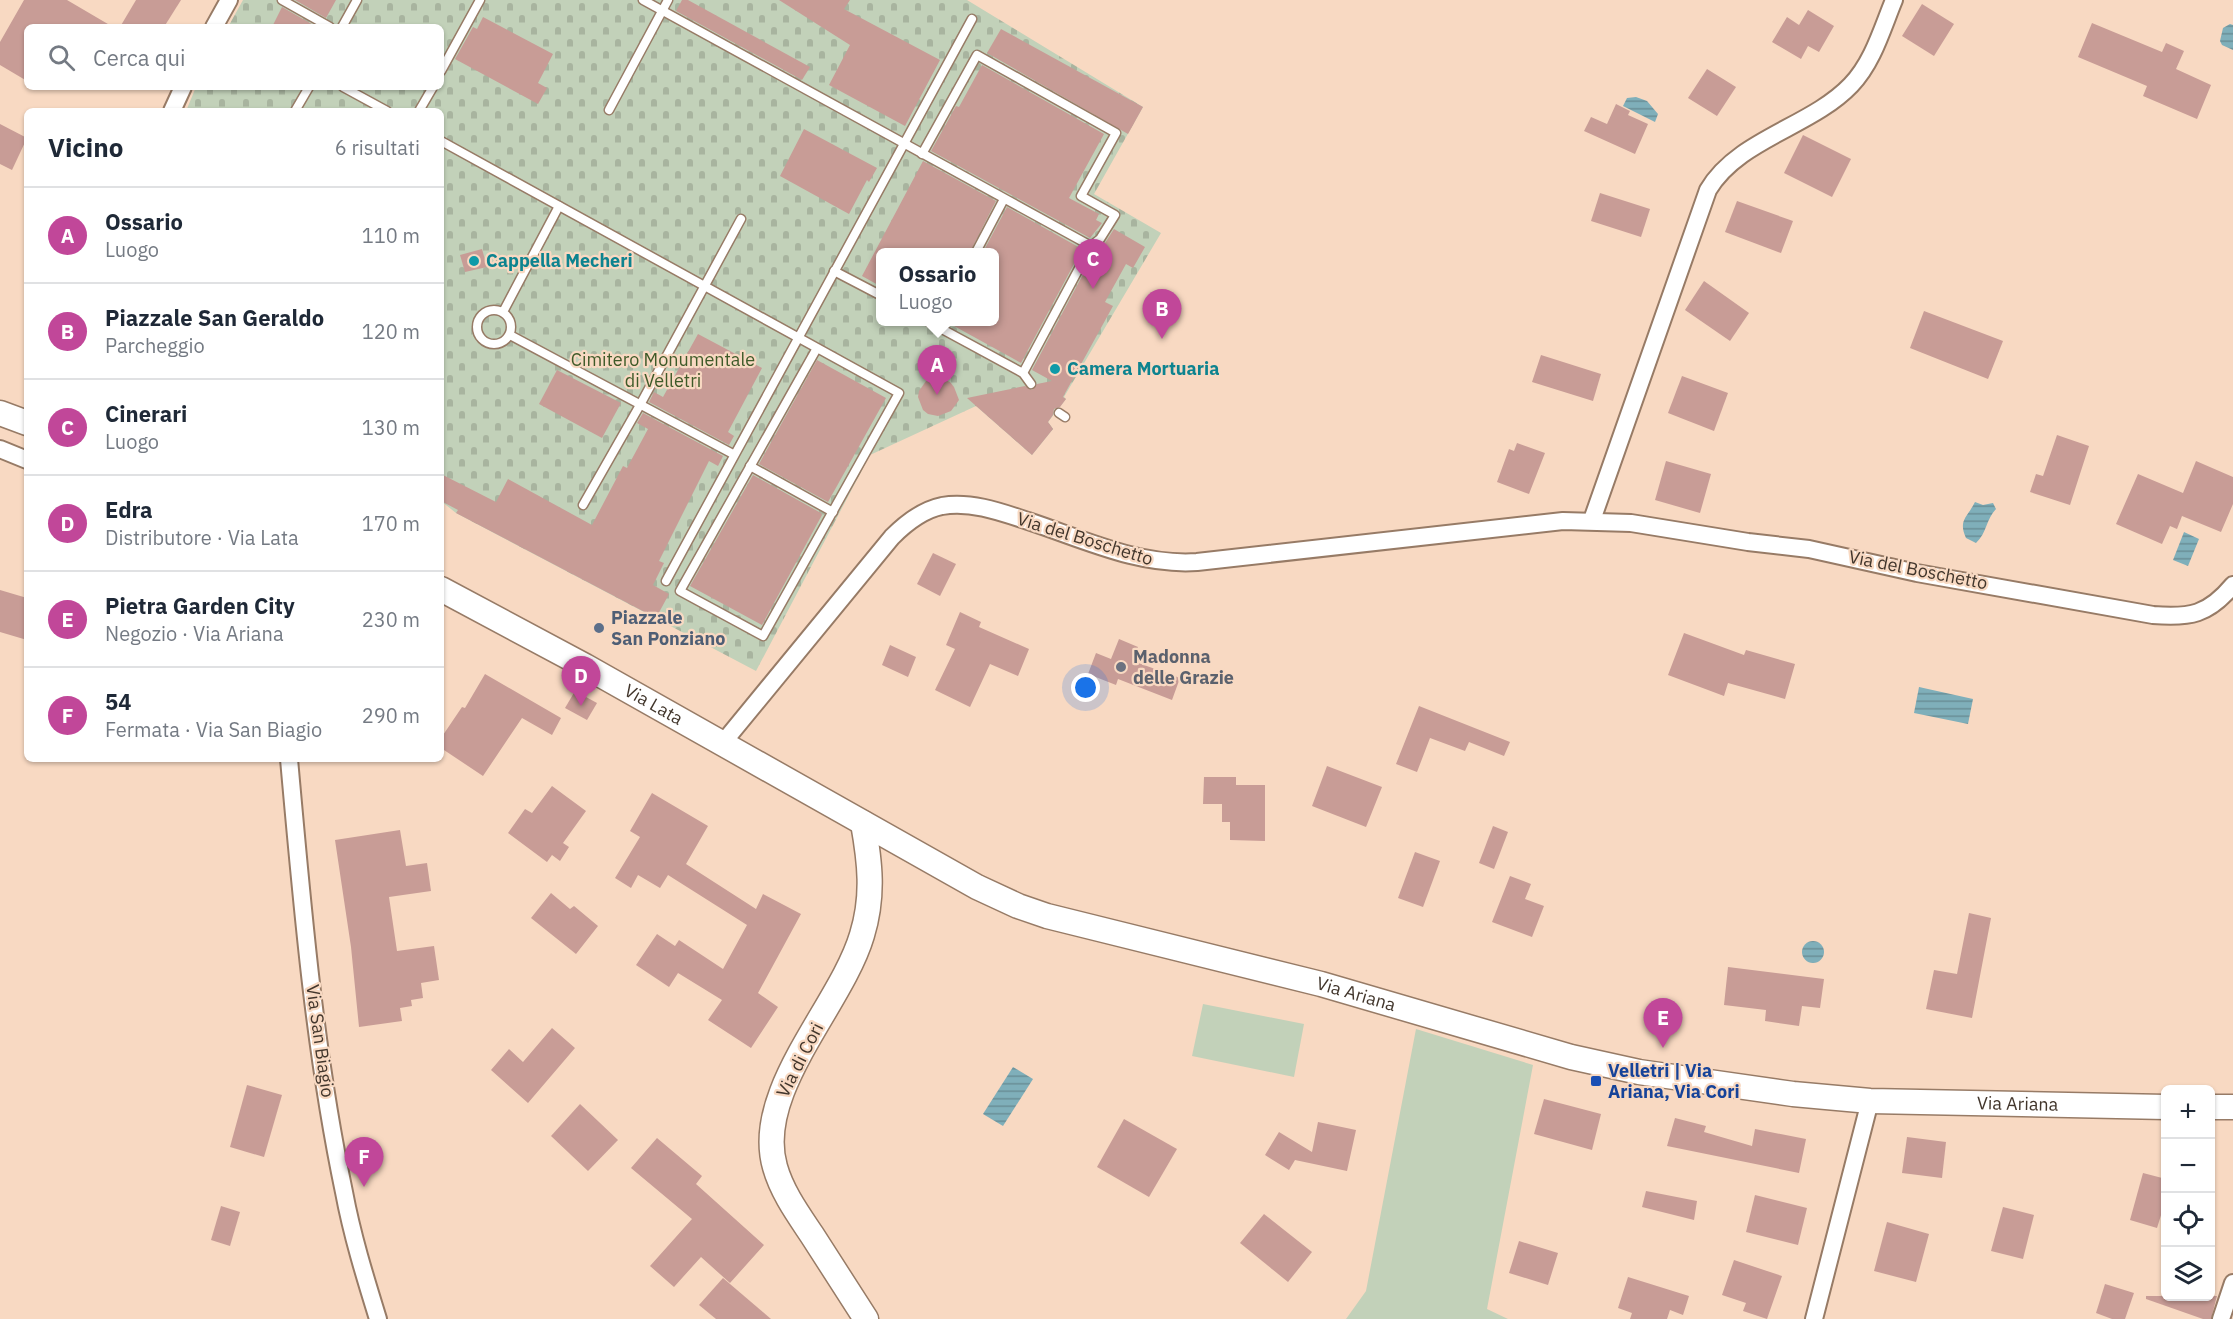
<!DOCTYPE html>
<html lang="it">
<head>
<meta charset="utf-8">
<style>
	:root { --surface:#fff; --page:#f6f6f7; --text:#1f2937; --muted:#747a83; --line:#e0e1e3; --accent:#c14799 }
	body { margin:0; font-family:"IBM Plex Sans",sans-serif; background:var(--page); color:var(--text) }
	.controls { position:absolute; right:18px; bottom:18px; display:grid; overflow:hidden; border-radius:9px; box-shadow:0 2px 4px #0004 }
	.controls button { width:54px; height:54px; display:grid; place-items:center; padding:0; border:0; border-bottom:2px solid var(--line); background:var(--surface); color:var(--text); font:30px sans-serif }
	.you { position:absolute; left:1086px; top:688px; width:21px; height:21px; margin:-15px; border:4px solid #fff; border-radius:50%; background:#1a73e8; box-shadow:0 0 0 9px #1a73e833 }
	.badge { display:grid; place-items:center; width:39px; height:39px; border-radius:50%; background:var(--accent); color:#fff; font-size:20px; font-weight:700 }
	.pin { position:absolute; translate:-50% -50px; filter:drop-shadow(0 2px 3px #0008) }
	.pin::after { content:''; position:absolute; top:32px; width:21px; height:18px; background:inherit; clip-path:polygon(0 0,100% 0,50% 100%) }
	.popup { position:absolute; left:876px; top:248px; width:123px; height:78px; box-sizing:border-box; display:grid; place-content:center; border-radius:9px; background:var(--surface); filter:drop-shadow(0 2px 4px #0005); font-size:20px; white-space:nowrap; color:var(--muted) }
	.popup b { font-size:22px; color:var(--text) }
	.popup::after { content:''; position:absolute; left:50%; top:100%; margin-left:-12px; border:12px solid transparent; border-top-color:var(--surface) }
	.list { margin:0; padding:0; list-style:none }
	h2 { display:flex; justify-content:space-between; align-items:center; height:78px; margin:0; padding:0 24px; font-size:26px }
	h2 small { font-size:20px; font-weight:400; color:var(--muted) }
	.list li { display:grid; grid-template-columns:39px 1fr auto; gap:18px; align-items:center; box-sizing:border-box; height:96px; padding:0 24px; border-top:2px solid var(--line) }
	.list b { display:block; font-size:22px; white-space:nowrap }
	.list p { margin:0; font-size:20px; white-space:nowrap; color:var(--muted) }
	.list em { font-size:20px; font-style:normal; color:var(--muted) }
	.icon { flex:none; width:33px; height:33px; fill:none; stroke:currentColor; stroke-width:2; stroke-linecap:round; stroke-linejoin:round }
	.map { position:relative; flex:none; width:2233px; height:1319px; overflow:hidden }
	.search { position:absolute; background:var(--surface); box-shadow:0 2px 4px #0004; left:24px; top:24px; width:420px; height:66px; display:flex; align-items:center; gap:15px; box-sizing:border-box; padding:0 21px; border-radius:9px; color:var(--muted); font-size:22px }
	.panel { position:absolute; background:var(--surface); box-shadow:0 2px 4px #0004; left:24px; top:108px; width:420px; height:654px; border-radius:9px }
	.map>svg:first-child { display:block }
	.cemetery { fill:url(#cemetery-stones); fill-rule:evenodd }
	.pitch { fill:#c2d1b9 }
	.water { fill:url(#water-rules) }
	.building { fill:#c89c96 }
	.lines { fill:none; stroke-linecap:round; stroke-linejoin:round }
	.lane-casing { stroke:#977b66; stroke-width:11 }
	.street-casing { stroke:#977b66; stroke-width:20 }
	.secondary-casing { stroke:#977b66; stroke-width:27 }
	.lane { stroke:#fff; stroke-width:8 }
	.street { stroke:#fff; stroke-width:16 }
	.secondary { stroke:#fff; stroke-width:24 }
	.culture-dot { fill:#0f9aa8; stroke:#f8d9c2; stroke-width:2 }
	.service-dot { fill:#5c6f8a; stroke:#f8d9c2; stroke-width:2 }
	.worship-dot { fill:#6b7280; stroke:#f8d9c2; stroke-width:2 }
	.transit-dot { fill:#1a4fb4; stroke:#f8d9c2; stroke-width:2 }
	.labels { text-anchor:middle; stroke-width:4.5; stroke-linejoin:round; paint-order:stroke }
	.culture-label { font-size:18px; font-weight:bold; fill:#0d838f; stroke:#f8d9c2; text-anchor:start }
	.park-label { font-size:18px; fill:#3e5a28; stroke:#f8d9c2 }
	.street-label { font-size:18px; fill:#42362c; stroke:#f8d9c2 }
	.service-label { font-size:18px; font-weight:bold; fill:#4e5e75; stroke:#f8d9c2; text-anchor:start }
	.worship-label { font-size:18px; font-weight:bold; fill:#5b616d; stroke:#f8d9c2; text-anchor:start }
	.transit-label { font-size:18px; font-weight:bold; fill:#164399; stroke:#f8d9c2; text-anchor:start }
</style>
</head>
<body>
<div class="map">
<svg width="2233" height="1319" viewBox="0 0 2233 1319">
	<defs>
		<pattern id="cemetery-stones" width="16" height="16" patternUnits="userSpaceOnUse" patternTransform="scale(1.5)"><rect width="16" height="16" fill="#c2d1b9"/><path d="M2 7V4a2 2 0 0 1 4 0v3zM10 15v-3a2 2 0 0 1 4 0v3z" fill="#a8b49f"/></pattern>
		<pattern id="water-rules" width="6" height="5" patternUnits="userSpaceOnUse" patternTransform="scale(1.5)"><rect width="6" height="5" fill="#7fafba"/><path d="M0 2.5h6" fill="none" stroke="#6a8f97"/></pattern>
	</defs>
	<rect width="100%" height="100%" fill="#f8d9c2"/>
	<!-- cemetery -->
	<path class="cemetery" d="M243,0H967L1143,107L1094,194L1161,233L1064,397L1066,399L1048,422L1053,429L1032,455L976,406L870,455L756,671L456,513L441,501V111H186L196,87H441V27H228ZM880,252H994V322H880Z"/>
	<!-- pitch -->
	<g class="pitch">
		<path d="M1203,1004L1304,1024L1294,1077L1192,1056Z"/>
		<path d="M1416,1029L1533,1065L1487,1309L1508,1319H1346L1366,1291Z"/>
	</g>
	<!-- water -->
	<g class="water">
		<path d="M2230,24L2233,25V50L2222,45L2220,41L2223,28Z"/>
		<path d="M1636,97L1647,101L1658,114L1655,122L1623,106L1627,98Z"/>
		<path d="M1975,502L1983,505L1993,503L1996,509C1986,519 1987,533 1976,543L1966,538C1958,520 1967,518 1975,502Z"/>
		<path d="M2184,532L2199,539L2188,566L2173,560Z"/>
		<path d="M1919,687L1973,699L1968,724L1914,713Z"/>
		<circle cx="1813" cy="952" r="11"/>
		<path d="M1013,1067L1033,1079L1003,1126L983,1114Z"/>
	</g>
	<!-- building -->
	<g class="building">
		<path d="M24,0H67L113,27H27V81L0,65V42Z"/>
		<path d="M136,0H181L164,27H120Z"/>
		<path d="M295,0H336L326,18Z"/>
		<path d="M682,0H688L810,67L802,80L676,11Z"/>
		<path d="M779,0H850L844,9L940,60L905,126L829,85L850,45Z"/>
		<path d="M1922,4L1954,24L1934,56L1902,36Z"/>
		<path d="M282,7L317,27H272Z"/>
		<path d="M1808,10L1834,26L1819,52L1808,46L1801,59L1772,42L1787,17L1799,25Z"/>
		<path d="M483,17L553,54L538,83L547,88L538,104L455,59L473,27L477,29Z"/>
		<path d="M2092,23L2162,52L2166,43L2184,51L2176,69L2211,85L2197,119L2143,96L2147,86L2078,57Z"/>
		<path d="M1001,29L1143,107L1128,134L987,53Z"/>
		<path d="M982,65L1104,134L1069,198L1099,214L1096,220L1102,223L1090,238L931,151L956,106L959,107Z"/>
		<path d="M1707,69L1736,87L1717,116L1688,98Z"/>
		<path d="M1616,104L1630,111L1628,115L1648,124L1635,154L1584,131L1591,117L1607,124Z"/>
		<path d="M0,124L27,138L12,170L0,164Z"/>
		<path d="M804,129L877,168L869,182L867,180L849,214L780,176Z"/>
		<path d="M1803,135L1851,159L1832,197L1784,173Z"/>
		<path d="M923,161L996,201L970,252H880V286L862,276Z"/>
		<path d="M1600,193L1650,209L1641,237L1591,221Z"/>
		<path d="M1737,201L1793,221L1781,253L1725,232Z"/>
		<path d="M1007,207L1082,249L1021,363L945,321H994V252H983Z"/>
		<path d="M1114,229L1145,247L1133,268L1126,264L1105,302L1113,306L1063,397L1066,399L1060,407L1054,409L1053,415L1048,422L1053,429L1032,455L967,398L1025,386L1032,390L1037,384L1052,381L1032,370L1096,250L1105,243Z"/>
		<path d="M482,249L487,267L465,272L460,255Z"/>
		<path d="M1704,281L1749,313L1730,341L1685,310Z"/>
		<path d="M1924,311L2003,341L1988,379L1910,348Z"/>
		<path d="M698,334L762,368L728,432L734,436L729,445L649,402L654,392L663,397Z"/>
		<path d="M1541,355L1601,374L1593,401L1532,382Z"/>
		<path d="M817,360L886,398L828,502L759,464Z"/>
		<path d="M557,370L621,403L602,438L539,404Z"/>
		<path d="M1682,376L1728,393L1714,431L1668,413Z"/>
		<path d="M938,377L950,382L954,387L959,400L951,411L938,416L928,414L923,410L918,397L919,391L926,381Z"/>
		<path d="M643,413L723,456L718,466L709,461L659,561L664,563L653,585L669,594L656,618L456,513L458,510L441,501V474L496,502L508,479L592,525L623,466L627,468L648,429L637,423Z"/>
		<path d="M2057,435L2089,446L2070,505L2030,492L2036,474L2043,476Z"/>
		<path d="M1517,443L1545,453L1529,494L1497,482L1509,449L1514,451Z"/>
		<path d="M1666,461L1711,474L1700,513L1655,500Z"/>
		<path d="M2196,461L2233,477V504L2221,532L2182,516L2177,529L2170,526L2162,544L2116,524L2138,474L2183,493Z"/>
		<path d="M753,475L821,513L822,515L762,625L690,586Z"/>
		<path d="M933,553L956,564L940,596L917,584Z"/>
		<path d="M0,590L27,598V640L0,632Z"/>
		<path d="M960,612L981,622L979,627L1029,649L1018,676L990,664L970,707L935,690L955,649L946,645Z"/>
		<path d="M1684,633L1744,655L1746,650L1795,664L1785,699L1728,683L1724,696L1668,675Z"/>
		<path d="M1119,639L1138,647L1133,661L1180,678L1172,700L1118,679L1116,685L1088,674L1096,653L1111,659Z"/>
		<path d="M890,645L916,657L908,677L882,665Z"/>
		<path d="M485,674L561,718L552,735L522,718L483,776L441,748V738L462,707L465,708Z"/>
		<path d="M575,691L597,703L587,720L565,708Z"/>
		<path d="M1419,706L1510,742L1504,756L1469,742L1465,751L1430,738L1417,772L1396,764Z"/>
		<path d="M1327,766L1382,787L1366,827L1312,806Z"/>
		<path d="M1204,777H1236V785H1265V841L1230,840V822H1222V804H1203Z"/>
		<path d="M552,786L586,811L563,843L569,847L560,861L552,855L547,862L508,833L525,809L532,813Z"/>
		<path d="M652,793L708,826L686,864L756,909L763,894L801,914L758,993L778,1007L751,1048L708,1020L722,1000L678,973L669,987L636,965L657,934L675,946L679,940L723,969L747,925L668,875L660,888L638,875L631,888L615,878L640,837L630,831Z"/>
		<path d="M1493,826L1508,832L1494,869L1479,863Z"/>
		<path d="M400,830L406,866L427,863L431,891L389,897L397,951L434,946L439,980L421,983L423,998L411,1000L412,1006L400,1008L402,1021L359,1027L351,947L335,840Z"/>
		<path d="M1415,852L1440,861L1423,907L1398,898Z"/>
		<path d="M1510,876L1531,884L1525,899L1544,906L1532,937L1492,922Z"/>
		<path d="M551,893L570,909L574,906L598,926L576,954L531,918Z"/>
		<path d="M1969,913L1991,918L1972,1018L1926,1009L1934,970L1957,974Z"/>
		<path d="M1728,967L1824,979L1820,1008L1802,1006L1799,1026L1765,1021L1766,1010L1724,1005Z"/>
		<path d="M552,1028L575,1048L528,1103L491,1070L509,1049L523,1062Z"/>
		<path d="M247,1085L282,1095L264,1157L230,1147Z"/>
		<path d="M1544,1099L1601,1114L1592,1150L1534,1134Z"/>
		<path d="M580,1104L618,1140L588,1171L551,1136Z"/>
		<path d="M1675,1118L1706,1126L1704,1132L1752,1146L1755,1129L1806,1139L1799,1173L1667,1146Z"/>
		<path d="M1124,1119L1177,1149L1149,1197L1097,1167Z"/>
		<path d="M1318,1122L1356,1130L1347,1171L1295,1160L1289,1170L1265,1155L1279,1132L1312,1152Z"/>
		<path d="M1907,1137L1946,1142L1942,1178L1902,1173Z"/>
		<path d="M657,1138L702,1176L696,1184L764,1245L730,1283L701,1257L674,1287L650,1266L692,1219L631,1168Z"/>
		<path d="M2143,1173L2166,1179V1199L2157,1228L2130,1220Z"/>
		<path d="M1646,1191L1697,1201L1694,1220L1642,1207Z"/>
		<path d="M1755,1195L1807,1208L1798,1245L1746,1232Z"/>
		<path d="M221,1206L240,1212L230,1246L211,1240Z"/>
		<path d="M2003,1207L2034,1215L2023,1259L1991,1251Z"/>
		<path d="M1264,1214L1312,1252L1288,1282L1240,1243Z"/>
		<path d="M1887,1222L1929,1234L1916,1282L1874,1271Z"/>
		<path d="M1519,1241L1558,1253L1548,1285L1509,1273Z"/>
		<path d="M1734,1260L1782,1276L1767,1319L1743,1311L1746,1303L1722,1295Z"/>
		<path d="M1628,1277L1689,1296L1683,1315L1670,1310L1667,1319H1630L1632,1313L1618,1308Z"/>
		<path d="M723,1278L771,1319H716L699,1305Z"/>
		<path d="M2105,1284L2134,1293L2125,1319H2112L2096,1313Z"/>
		<path d="M2146,1296H2217L2211,1319H2203L2146,1299Z"/>
	</g>
	<g class="lines">
		<defs>
			<g id="lane">
				<path d="M282,0L330,27"/>
				<path d="M643,0L1091,246"/>
				<path d="M342,27L357,0"/>
				<path d="M441,71L480,0"/>
				<path d="M343,87L387,111"/>
				<path d="M609,110L668,0"/>
				<path d="M295,111L309,87"/>
				<path d="M419,111L433,87"/>
				<path d="M441,141L899,393L763,636L680,591L817,348"/>
				<path d="M922,154L977,55L1116,133L1081,196L1115,215L1100,239L1091,246L1023,373"/>
				<path d="M976,252L1004,199"/>
				<path d="M834,271L880,295"/>
				<circle cx="494" cy="327" r="17"/>
				<path d="M503,312L559,206"/>
				<path d="M929,322L1023,373L1031,384"/>
				<path d="M510,335L733,454"/>
				<path d="M1059,413L1065,417"/>
				<path d="M750,466L833,512"/>
				<path d="M583,505L640,405L741,219"/>
				<path d="M666,581L972,19"/>
			</g>
			<g id="street">
				<path d="M214,27L229,0"/>
				<path d="M172,111L183,87"/>
				<path d="M0,449L27,460"/>
				<path d="M1592,520L1708,190C1738,139 1811,127 1851,85C1873,62 1882,29 1894,0"/>
				<path d="M722,744L892,537C906,523 922,510 942,506C971,501 1001,512 1028,521C1083,539 1138,566 1197,562L1563,521L1631,523L1748,542L1809,549L1917,573L2153,615C2190,618 2208,615 2233,585"/>
				<path d="M289,759C302,903 314,1049 344,1192C352,1235 365,1277 378,1319"/>
				<path d="M1814,1319L1870,1101"/>
				<path d="M2221,1319L2233,1283"/>
			</g>
			<g id="secondary">
				<path d="M0,413L27,423"/>
				<path id="s1" d="M441,589L585,666L977,887L1018,906L1047,916L1321,984L1571,1057L1639,1072L1793,1094L1870,1101L2166,1107"/>
				<path d="M863,823C870,862 874,896 862,935C841,1006 753,1091 775,1167C782,1192 798,1214 812,1235C830,1263 848,1291 866,1319"/>
				<path d="M2210,1107H2233"/>
			</g>
		</defs>
		<!-- lane casing -->
		<use href="#lane" class="lane-casing"/>
		<!-- street casing -->
		<use href="#street" class="street-casing"/>
		<!-- secondary casing -->
		<use href="#secondary" class="secondary-casing"/>
		<!-- lane -->
		<use href="#lane" class="lane"/>
		<!-- street -->
		<use href="#street" class="street"/>
		<!-- secondary -->
		<use href="#secondary" class="secondary"/>
	</g>
	<!-- markers -->
	<g class="culture-dot">
		<circle cx="474" cy="261" r="6"/>
		<circle cx="1055" cy="369" r="6"/>
	</g>
	<circle class="service-dot" cx="599" cy="628" r="6"/>
	<circle class="worship-dot" cx="1121" cy="667" r="6"/>
	<rect class="transit-dot" x="1590" y="1075" width="12" height="12" rx="3"/>
	<g class="labels">
		<!-- culture labels -->
		<g class="culture-label">
			<text x="486" y="267">Cappella Mecheri</text>
			<text x="1067" y="375">Camera Mortuaria</text>
		</g>
		<!-- park labels -->
		<g class="park-label">
			<text x="663" y="366">Cimitero Monumentale<tspan x="663" dy="21">di Velletri</tspan></text>
		</g>
		<!-- street labels -->
		<g class="street-label">
			<text transform="translate(1085 539) rotate(17)" y="6">Via del Boschetto</text>
			<text transform="translate(1918 570) rotate(11)" y="6">Via del Boschetto</text>
			<text dy="6" stroke="none"><textPath href="#s1" startOffset="242">Via Lata</textPath></text>
			<text dy="6" stroke="none"><textPath href="#s1" startOffset="1008">Via Ariana</textPath></text>
			<text transform="translate(320 1041) rotate(82)" y="6">Via San Biagio</text>
			<text transform="translate(800 1060) rotate(-63)" y="6">Via di Cori</text>
			<text dy="6" stroke="none"><textPath href="#s1" startOffset="1682">Via Ariana</textPath></text>
		</g>
		<!-- service labels -->
		<g class="service-label">
			<text x="611" y="624">Piazzale<tspan x="611" dy="21">San Ponziano</tspan></text>
		</g>
		<!-- worship labels -->
		<g class="worship-label">
			<text x="1133" y="663">Madonna<tspan x="1133" dy="21">delle Grazie</tspan></text>
		</g>
		<!-- transit labels -->
		<g class="transit-label">
			<text x="1608" y="1077">Velletri | Via<tspan x="1608" dy="21">Ariana, Via Cori</tspan></text>
		</g>
	</g>
</svg>
<div class="controls">
<button>+</button>
<button>−</button>
<button><svg class="icon" aria-label="locate" viewBox="0 0 24 24"><circle cx="12" cy="12" r="6"/><path d="M12 2v4M12 18v4M2 12h4M18 12h4"/></svg></button>
<button><svg class="icon" aria-label="layers" viewBox="0 0 24 24"><path d="M12 4l9 5-9 5-9-5zM3 14l9 5 9-5"/></svg></button>
</div>
<div class="you"></div>
<div class="pin badge" style="left:937px;top:395px">A</div>
<div class="popup"><b>Ossario</b>Luogo</div>
<div class="pin badge" style="left:1162px;top:339px">B</div>
<div class="pin badge" style="left:1093px;top:289px">C</div>
<div class="pin badge" style="left:581px;top:706px">D</div>
<div class="pin badge" style="left:1663px;top:1048px">E</div>
<div class="pin badge" style="left:364px;top:1187px">F</div>
<div class="search"><svg class="icon" aria-label="search" viewBox="0 0 24 24"><circle cx="10" cy="10" r="6"/><path d="M15 15l6 6"/></svg>Cerca qui</div>
<section class="panel">
<h2>Vicino<small>6 risultati</small></h2>
<ul class="list">
<li><span class="badge">A</span><div><b>Ossario</b><p>Luogo</p></div><em>110 m</em></li>
<li><span class="badge">B</span><div><b>Piazzale San Geraldo</b><p>Parcheggio</p></div><em>120 m</em></li>
<li><span class="badge">C</span><div><b>Cinerari</b><p>Luogo</p></div><em>130 m</em></li>
<li><span class="badge">D</span><div><b>Edra</b><p>Distributore · Via Lata</p></div><em>170 m</em></li>
<li><span class="badge">E</span><div><b>Pietra Garden City</b><p>Negozio · Via Ariana</p></div><em>230 m</em></li>
<li><span class="badge">F</span><div><b>54</b><p>Fermata · Via San Biagio</p></div><em>290 m</em></li>
</ul>
</section>
</div>
</body>
</html>
